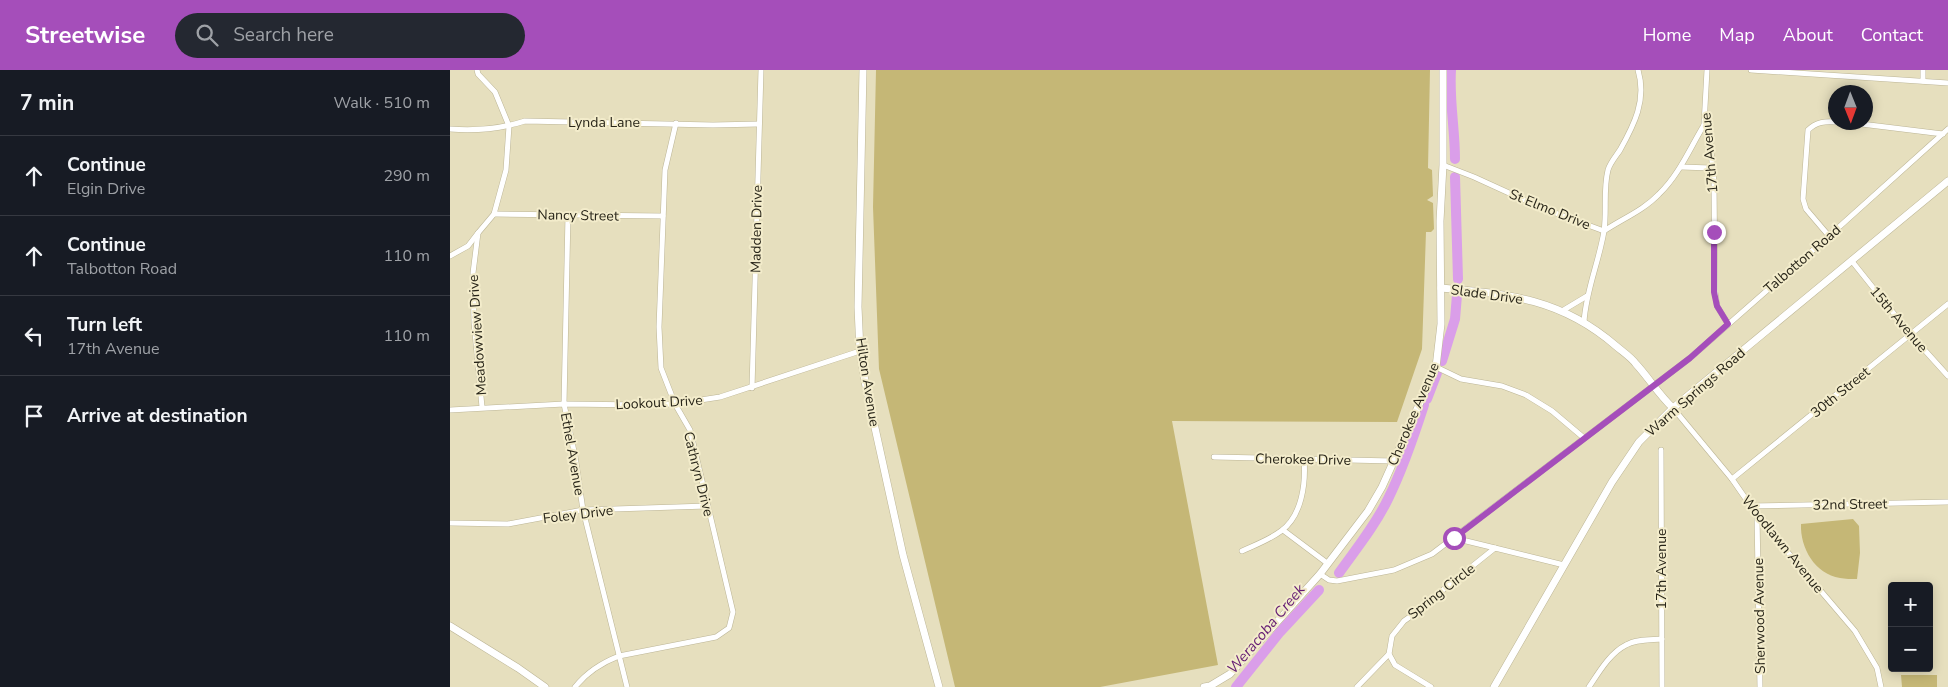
<!DOCTYPE html>
<html lang="en">
<head>
<meta charset="utf-8">
<style>
	:root { --surface:#171b24; --page:#242831; --text:#f1f3f6; --muted:#9ea1a6; --line:#363941; --accent:#a54eba }
	body { margin:0; font-family:"Nunito Sans",sans-serif; background:var(--page); color:var(--text) }
	.controls { position:absolute; right:15px; bottom:15px; display:grid; overflow:hidden; border-radius:5px; box-shadow:0 2px 12px #0003 }
	.controls button { width:45px; height:45px; display:grid; place-items:center; padding:0; border:0; border-bottom:1px solid var(--line); background:var(--surface); color:var(--text); font:25px sans-serif }
	.compass { position:absolute; left:1378px; top:15px; width:45px; height:45px; border-radius:50%; background:var(--surface); box-shadow:0 2px 12px #0003; rotate:179deg }
	.stop { position:absolute; width:15px; height:15px; margin:-11px; border:4px solid #a54eba; border-radius:50%; background:#fff }
	.stop.end { background:#a54eba; border-color:#fff; box-shadow:0 1px 5px #0008 }
	.list { margin:0; padding:0; list-style:none }
	h2 { display:flex; justify-content:space-between; align-items:center; height:65px; margin:0; padding:0 20px; font-size:21px }
	h2 small { font-size:16px; font-weight:400; color:var(--muted) }
	.list li { display:grid; grid-template-columns:32px 1fr auto; gap:15px; align-items:center; box-sizing:border-box; height:80px; padding:0 20px; border-top:1px solid var(--line) }
	.list b { display:block; font-size:19px; white-space:nowrap }
	.list p { margin:0; font-size:16px; white-space:nowrap; color:var(--muted) }
	.list em { font-size:16px; font-style:normal; color:var(--muted) }
	.icon { flex:none; width:28px; height:28px; fill:none; stroke:currentColor; stroke-width:2; stroke-linecap:round; stroke-linejoin:round }
	.map { position:relative; flex:none; width:1498px; height:617px; overflow:hidden }
	header { display:flex; align-items:center; gap:30px; box-sizing:border-box; height:70px; padding:0 25px; background:var(--accent); color:#fff }
	header strong { font-size:24px }
	nav { display:flex; gap:28px; margin-inline-start:auto; font-size:18px }
	.search { width:350px; height:45px; background:var(--page); display:flex; align-items:center; gap:12px; box-sizing:border-box; padding:0 18px; border-radius:28px; color:var(--muted); font-size:19px }
	main { display:flex }
	aside { flex:1; background:var(--surface) }
	.map>svg:first-child { display:block }
	.green { fill:#c5b776 }
	.lines { fill:none; stroke-linecap:round; stroke-linejoin:round }
	.river { stroke:#da9ee9; stroke-width:10 }
	.street-casing { stroke:#bcb596; stroke-width:6 }
	.secondary-casing { stroke:#bcb596; stroke-width:8 }
	.street { stroke:#fff; stroke-width:5 }
	.secondary { stroke:#fff; stroke-width:7 }
	.route { stroke:#a54eba; stroke-width:6 }
	.labels { text-anchor:middle; stroke-width:4; stroke-linejoin:round; paint-order:stroke }
	.street-label { font-size:14px; fill:#282519; stroke:#f3eccb }
	.water-label { font-size:15px; font-style:italic; fill:#631a73; stroke:#f3eccb }
</style>
</head>
<body>
<header>
<strong>Streetwise</strong>
<div class="search"><svg class="icon" aria-label="search" viewBox="0 0 24 24"><circle cx="10" cy="10" r="6"/><path d="M15 15l6 6"/></svg>Search here</div>
<nav><a>Home</a><a>Map</a><a>About</a><a>Contact</a></nav>
</header>
<main>
<aside>
<h2>7 min<small>Walk · 510 m</small></h2>
<ul class="list">
<li><svg class="icon" aria-label="ahead" viewBox="0 0 24 24"><path d="M12 20V5M6 11l6-6 6 6"/></svg><div><b>Continue</b><p>Elgin Drive</p></div><em>290 m</em></li>
<li><svg class="icon" aria-label="ahead" viewBox="0 0 24 24"><path d="M12 20V5M6 11l6-6 6 6"/></svg><div><b>Continue</b><p>Talbotton Road</p></div><em>110 m</em></li>
<li><svg class="icon" aria-label="left" viewBox="0 0 24 24"><path d="M17 20v-9H6M10 6l-5 5 5 5"/></svg><div><b>Turn left</b><p>17th Avenue</p></div><em>110 m</em></li>
<li><svg class="icon" aria-label="arrive" viewBox="0 0 24 24"><path d="M6 21V4h12l-3 4 3 4H6"/></svg><div><b>Arrive at destination</b></div></li>
</ul>
</aside>
<div class="map">
<svg width="1498" height="617" viewBox="0 0 1498 617">
	<rect width="100%" height="100%" fill="#e6dfbe"/>
	<!-- green -->
	<g class="green">
		<path d="M426,0H980L978,98L982,100L983,126L977,130L983,133L984,159L981,162H976L972,279L947,352L722,351L768,595L650,617H505L429,299L423,137Z"/>
		<path d="M1403,449L1409,456L1410,483L1407,509C1401,509 1395,509 1390,508C1365,504 1350,478 1351,454Z"/>
		<path d="M1451,605H1487V617H1452Z"/>
	</g>
	<g class="lines">
		<!-- river -->
		<g class="river">
			<path d="M1001,0C999,30 1005,59 1005,89"/>
			<path d="M1005,107L1008,209"/>
			<path d="M992,291L1005,249L1007,225"/>
			<path d="M977,329L987,303"/>
			<path d="M889,503C906,479 925,456 938,429C953,399 964,366 974,335"/>
			<path d="M786,617L830,562L869,520"/>
		</g>
		<defs>
			<g id="street">
				<path d="M27,0L28,4L45,22L59,56L56,100L44,144L28,163L23,203L24,252L32,337"/>
				<path d="M1257,0L1254,55L1259,61L1264,112L1265,222L1267,236L1278,254"/>
				<path d="M1301,0L1498,13"/>
				<path d="M1473,0V11"/>
				<path d="M1395,52L1493,64"/>
				<path d="M0,59C26,61 50,59 75,51L263,55L309,54"/>
				<path d="M993,95L1024,107L1092,138L1154,161C1172,149 1194,140 1209,124C1229,105 1240,78 1254,55"/>
				<path d="M1231,97L1261,98"/>
				<path d="M44,144L213,146"/>
				<path d="M118,145L114,334L125,386L133,440L177,617"/>
				<path d="M1379,166L1356,139L1353,129L1358,60C1366,52 1375,51 1386,52"/>
				<path d="M0,186L18,176L28,163"/>
				<path d="M1401,190L1461,265L1498,306"/>
				<path d="M1112,241L1137,226"/>
				<path d="M1134,252C1136,220 1149,192 1154,161C1157,141 1153,120 1158,100C1160,93 1166,86 1170,80C1184,55 1197,30 1188,0"/>
				<path d="M986,297L1011,309L1052,316L1076,325L1102,341L1134,368"/>
				<path d="M302,318L311,0"/>
				<path d="M1223,338L1282,409L1307,445L1335,479L1405,561L1427,598L1431,617"/>
				<path d="M0,340L114,334L195,335L225,334L270,327L410,281"/>
				<path d="M1211,380L1212,617"/>
				<path d="M764,387L943,391"/>
				<path d="M1282,409L1498,234"/>
				<path d="M1301,436L1498,432"/>
				<path d="M1307,445L1310,617"/>
				<path d="M0,453L58,454L133,440L257,436"/>
				<path d="M833,460L877,493"/>
				<path d="M1004,468L1045,478"/>
				<path d="M792,481C805,475 819,470 831,461C852,446 856,413 854,389"/>
				<path d="M870,504L879,510L887,511L944,500L982,484L1240,288L1379,166L1498,59"/>
				<path d="M125,617C137,602 151,593 169,586L266,567L279,558L283,542L240,360L225,334L211,298L209,257L215,100L226,53"/>
				<path d="M907,617L939,584"/>
				<path d="M981,617L945,595L939,584L942,566L954,551L978,534L995,518L1045,478L1114,495"/>
				<path d="M1139,617C1149,602 1160,583 1176,575C1186,569 1200,570 1212,569"/>
			</g>
			<g id="secondary">
				<path d="M413,0L408,237L410,281L416,317L453,485L489,617"/>
				<path d="M991,218C1060,224 1112,229 1166,276C1173,282 1181,287 1186,294C1199,308 1209,325 1223,338"/>
				<path d="M0,556L68,598L95,617"/>
				<path d="M754,617L760,616L780,604L800,582L870,504L918,441L932,417L986,297L991,254L990,151L993,95V0"/>
				<path d="M1044,617L1162,412L1189,372L1223,338L1498,111"/>
			</g>
		</defs>
		<!-- street casing -->
		<use href="#street" class="street-casing"/>
		<!-- secondary casing -->
		<use href="#secondary" class="secondary-casing"/>
		<!-- street -->
		<use href="#street" class="street"/>
		<!-- secondary -->
		<use href="#secondary" class="secondary"/>
	</g>
	<g class="lines">
		<!-- route -->
		<path class="route" d="M1004,468L1240,288L1278,254L1267,236L1264,222V162"/>
	</g>
	<g class="labels">
		<!-- street labels -->
		<g class="street-label">
			<text x="154" y="57">Lynda Lane</text>
			<text transform="translate(1259 83) rotate(-95)" y="5">17th Avenue</text>
			<text transform="translate(1100 139) rotate(22)" y="5">St Elmo Drive</text>
			<text transform="translate(128 145) rotate(1)" y="5">Nancy Street</text>
			<text transform="translate(306 159) rotate(-89)" y="5">Madden Drive</text>
			<text transform="translate(1352 189) rotate(-41)" y="5">Talbotton Road</text>
			<text transform="translate(1037 224) rotate(8)" y="5">Slade Drive</text>
			<text transform="translate(1449 249) rotate(50)" y="5">15th Avenue</text>
			<text transform="translate(27 265) rotate(-94)" y="5">Meadowview Drive</text>
			<text transform="translate(418 312) rotate(81)" y="5">Hilton Avenue</text>
			<text transform="translate(1245 322) rotate(-41)" y="5">Warm Springs Road</text>
			<text transform="translate(1390 322) rotate(-39)" y="5">30th Street</text>
			<text transform="translate(209 332) rotate(-3)" y="5">Lookout Drive</text>
			<text transform="translate(963 344) rotate(-67)" y="5">Cherokee Avenue</text>
			<text transform="translate(123 384) rotate(80)" y="5">Ethel Avenue</text>
			<text transform="translate(853 389) rotate(1)" y="5">Cherokee Drive</text>
			<text transform="translate(249 404) rotate(76)" y="5">Cathryn Drive</text>
			<text transform="translate(1400 434) rotate(-1)" y="5">32nd Street</text>
			<text transform="translate(128 444) rotate(-7)" y="5">Foley Drive</text>
			<text transform="translate(1333 474) rotate(51)" y="5">Woodlawn Avenue</text>
			<text transform="translate(1211 499) rotate(-90)" y="5">17th Avenue</text>
			<text transform="translate(991 521) rotate(-38)" y="5">Spring Circle</text>
			<text transform="translate(1309 546) rotate(-91)" y="5">Sherwood Avenue</text>
		</g>
		<!-- water labels -->
		<g class="water-label">
			<text transform="translate(816 559) rotate(-50)" y="5">Weracoba Creek</text>
		</g>
	</g>
</svg>
<div class="controls">
<button>+</button>
<button>−</button>
</div>
<svg class="compass" viewBox="-18 -18 36 36"><path d="M0-13l5 13h-10z" fill="#e53935"/><path d="M0 13l5-13h-10z" fill="#9ea1a6"/></svg>
<div class="stop" style="left:1004px;top:468px"></div>
<div class="stop end" style="left:1264px;top:162px"></div>
</div>
</main>
</body>
</html>
